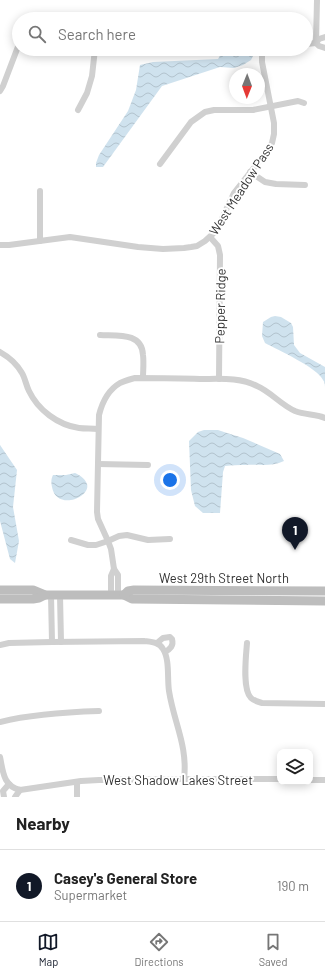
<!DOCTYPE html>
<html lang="en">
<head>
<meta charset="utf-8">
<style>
	:root { --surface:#fff; --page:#f6f6f6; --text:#222; --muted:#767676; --line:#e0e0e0; --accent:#111827 }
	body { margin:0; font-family:Barlow,sans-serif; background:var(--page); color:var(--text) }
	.controls { position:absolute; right:12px; bottom:12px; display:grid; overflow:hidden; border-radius:8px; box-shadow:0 2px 10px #0003 }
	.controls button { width:36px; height:36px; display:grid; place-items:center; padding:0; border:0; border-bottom:1px solid var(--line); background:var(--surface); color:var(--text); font:20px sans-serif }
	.compass { position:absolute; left:229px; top:68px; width:36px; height:36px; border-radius:50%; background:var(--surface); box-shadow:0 2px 10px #0003; rotate:181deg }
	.you { position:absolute; left:170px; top:480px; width:14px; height:14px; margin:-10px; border:3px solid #fff; border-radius:50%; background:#1a73e8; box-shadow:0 0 0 6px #1a73e833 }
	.badge { display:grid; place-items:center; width:26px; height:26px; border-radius:50%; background:var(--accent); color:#fff; font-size:13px; font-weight:700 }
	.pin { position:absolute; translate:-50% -33px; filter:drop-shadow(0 1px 2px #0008) }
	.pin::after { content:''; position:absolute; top:21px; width:14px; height:12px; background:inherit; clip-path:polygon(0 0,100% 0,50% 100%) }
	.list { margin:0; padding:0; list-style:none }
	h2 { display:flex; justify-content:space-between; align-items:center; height:52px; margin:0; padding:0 16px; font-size:17px }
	h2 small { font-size:13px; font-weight:400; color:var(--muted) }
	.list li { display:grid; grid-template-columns:26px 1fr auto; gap:12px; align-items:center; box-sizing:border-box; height:72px; padding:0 16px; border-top:1px solid var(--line) }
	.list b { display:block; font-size:15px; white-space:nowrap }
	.list p { margin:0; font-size:13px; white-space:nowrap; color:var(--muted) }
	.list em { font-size:13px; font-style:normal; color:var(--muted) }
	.icon { flex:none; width:22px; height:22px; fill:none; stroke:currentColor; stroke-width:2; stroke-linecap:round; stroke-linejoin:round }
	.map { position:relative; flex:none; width:325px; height:797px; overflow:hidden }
	.search { position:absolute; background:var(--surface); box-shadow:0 2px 10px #0003; left:12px; right:12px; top:12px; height:44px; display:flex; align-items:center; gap:10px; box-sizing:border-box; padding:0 14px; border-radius:22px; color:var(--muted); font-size:15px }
	.sheet { height:124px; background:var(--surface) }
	nav { display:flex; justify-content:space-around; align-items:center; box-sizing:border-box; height:56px; border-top:1px solid var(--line); background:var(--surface); font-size:11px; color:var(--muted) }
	nav a { display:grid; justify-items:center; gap:2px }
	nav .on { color:var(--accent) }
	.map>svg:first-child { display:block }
	.water { fill:url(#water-waves) }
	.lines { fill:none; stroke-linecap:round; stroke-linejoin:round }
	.street { stroke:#d0d0d0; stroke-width:6 }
	.secondary { stroke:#bdbdbd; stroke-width:9 }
	.labels { text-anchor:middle; stroke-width:4; stroke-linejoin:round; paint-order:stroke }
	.street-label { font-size:13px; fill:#333; stroke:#fff }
</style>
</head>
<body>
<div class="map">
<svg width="325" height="797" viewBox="0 0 325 797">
	<defs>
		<pattern id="water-waves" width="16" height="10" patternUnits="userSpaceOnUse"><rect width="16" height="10" fill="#cfe2ee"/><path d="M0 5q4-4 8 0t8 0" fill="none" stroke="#b2c2cd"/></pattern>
	</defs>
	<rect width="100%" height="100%" fill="#fff"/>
	<!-- water -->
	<g class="water">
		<path d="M224,49H254L255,52L251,60L243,65L234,68L220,67L162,86L103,167H96V163L99,155L128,111L136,90L140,65L153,62L218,59Z"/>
		<path d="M275,316L281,317L291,323L293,327L294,345L300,353L325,367V389C325,386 325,382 323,380C318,368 278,350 265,343L262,336L263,322L271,317Z"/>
		<path d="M204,430H218L227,433L243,438L280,454L284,461C272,467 259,464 245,465C239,465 232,465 225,466L223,472L220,513H203L195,506L191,490L189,441L198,432Z"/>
		<path d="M0,445L17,470L13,507L19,541L15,563L10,559L0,521Z"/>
		<path d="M75,473C79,475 85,478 87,484C91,498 56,511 52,487C51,483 51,479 53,475H66Z"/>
	</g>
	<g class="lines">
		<!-- street -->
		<g class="street">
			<path d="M42,19L52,17L97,19"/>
			<path d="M168,19L227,16L237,19"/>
			<path d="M316,43L317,0"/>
			<path d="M316,43L319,46L325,48"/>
			<path d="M306,44L316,43L319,39L325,37"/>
			<path d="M0,91L3,86L19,44"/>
			<path d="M78,110L87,93L92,76L95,49"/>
			<path d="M160,164L191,122L205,112L214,110H253L298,101L304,103"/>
			<path d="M250,172L265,182L276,184L305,185"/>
			<path d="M210,237L218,246L220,255L219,379"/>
			<path d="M40,241V191"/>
			<path d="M0,245H9L70,237L138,247L163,249L184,248L191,247L197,246L205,241L216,231L234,193L267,151L272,143L274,134V123L262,62V56L264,49"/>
			<path d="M100,335C117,336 142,332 143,355C144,363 143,370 143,378"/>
			<path d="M0,352C9,357 17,364 22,373C25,378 26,385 29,391C38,410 58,425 79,428C86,429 92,428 98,429"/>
			<path d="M98,464L148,465"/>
			<path d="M71,540L88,545H96L108,541L119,536L127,535L148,540L170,539"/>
			<path d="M51,595L52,642"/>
			<path d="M60,595L61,642"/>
			<path d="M111,595V576L114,569"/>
			<path d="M118,595V575L114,569L111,549L108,541L98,519L97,512L99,415C102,403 108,390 120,383C125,381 130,379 135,378C157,378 178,378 200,379C219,379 240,377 257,386C271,392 281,405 295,411C305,415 317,414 325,418"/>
			<path d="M157,643L163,638L170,637L172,639C174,646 170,649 165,652"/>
			<path d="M247,643C246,656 242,689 251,698C254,701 258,702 262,703L325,704"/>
			<path d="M0,645L9,643L52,642L144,641C152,642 159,642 163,649C170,660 167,678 169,691C174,723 188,746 184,779"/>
			<path d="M0,722C32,714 66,712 99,711"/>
			<path d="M0,757C3,771 3,786 20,790L81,781L99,780L184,779H280"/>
			<path d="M310,780H325"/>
			<path d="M4,797L3,791L9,784"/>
			<path d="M15,797L20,790"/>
			<path d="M77,797V782"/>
		</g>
		<!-- secondary -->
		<g class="secondary">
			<path d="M0,590H33L45,595H124L132,599L325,601"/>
			<path d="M124,595L128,591L134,590L325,591"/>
			<path d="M0,599H33L39,598L45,595"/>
		</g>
	</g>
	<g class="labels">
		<!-- street labels -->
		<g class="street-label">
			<text transform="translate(241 189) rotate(-57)" y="5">West Meadow Pass</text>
			<text transform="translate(220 306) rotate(-89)" y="5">Pepper Ridge</text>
			<text x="224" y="583">West 29th Street North</text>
			<text x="178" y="785">West Shadow Lakes Street</text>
		</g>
	</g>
</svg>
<div class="controls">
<button><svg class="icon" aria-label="layers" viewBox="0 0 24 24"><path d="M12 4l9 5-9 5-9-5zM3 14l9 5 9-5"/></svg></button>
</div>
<svg class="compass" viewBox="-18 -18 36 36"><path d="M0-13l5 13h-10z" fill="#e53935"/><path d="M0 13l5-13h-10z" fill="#767676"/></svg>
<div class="you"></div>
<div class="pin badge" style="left:295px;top:550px">1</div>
<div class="search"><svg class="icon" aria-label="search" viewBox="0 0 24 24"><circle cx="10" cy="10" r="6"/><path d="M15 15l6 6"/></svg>Search here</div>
</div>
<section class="sheet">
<h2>Nearby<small></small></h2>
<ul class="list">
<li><span class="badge">1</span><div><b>Casey's General Store</b><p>Supermarket</p></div><em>190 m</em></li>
</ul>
</section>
<nav>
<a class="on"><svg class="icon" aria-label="map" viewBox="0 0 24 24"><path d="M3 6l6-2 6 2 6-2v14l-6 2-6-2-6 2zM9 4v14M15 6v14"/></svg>Map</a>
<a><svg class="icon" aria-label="directions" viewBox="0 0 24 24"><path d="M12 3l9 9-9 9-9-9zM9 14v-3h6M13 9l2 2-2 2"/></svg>Directions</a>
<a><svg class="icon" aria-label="saved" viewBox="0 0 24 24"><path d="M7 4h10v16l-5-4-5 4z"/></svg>Saved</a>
</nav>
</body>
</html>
